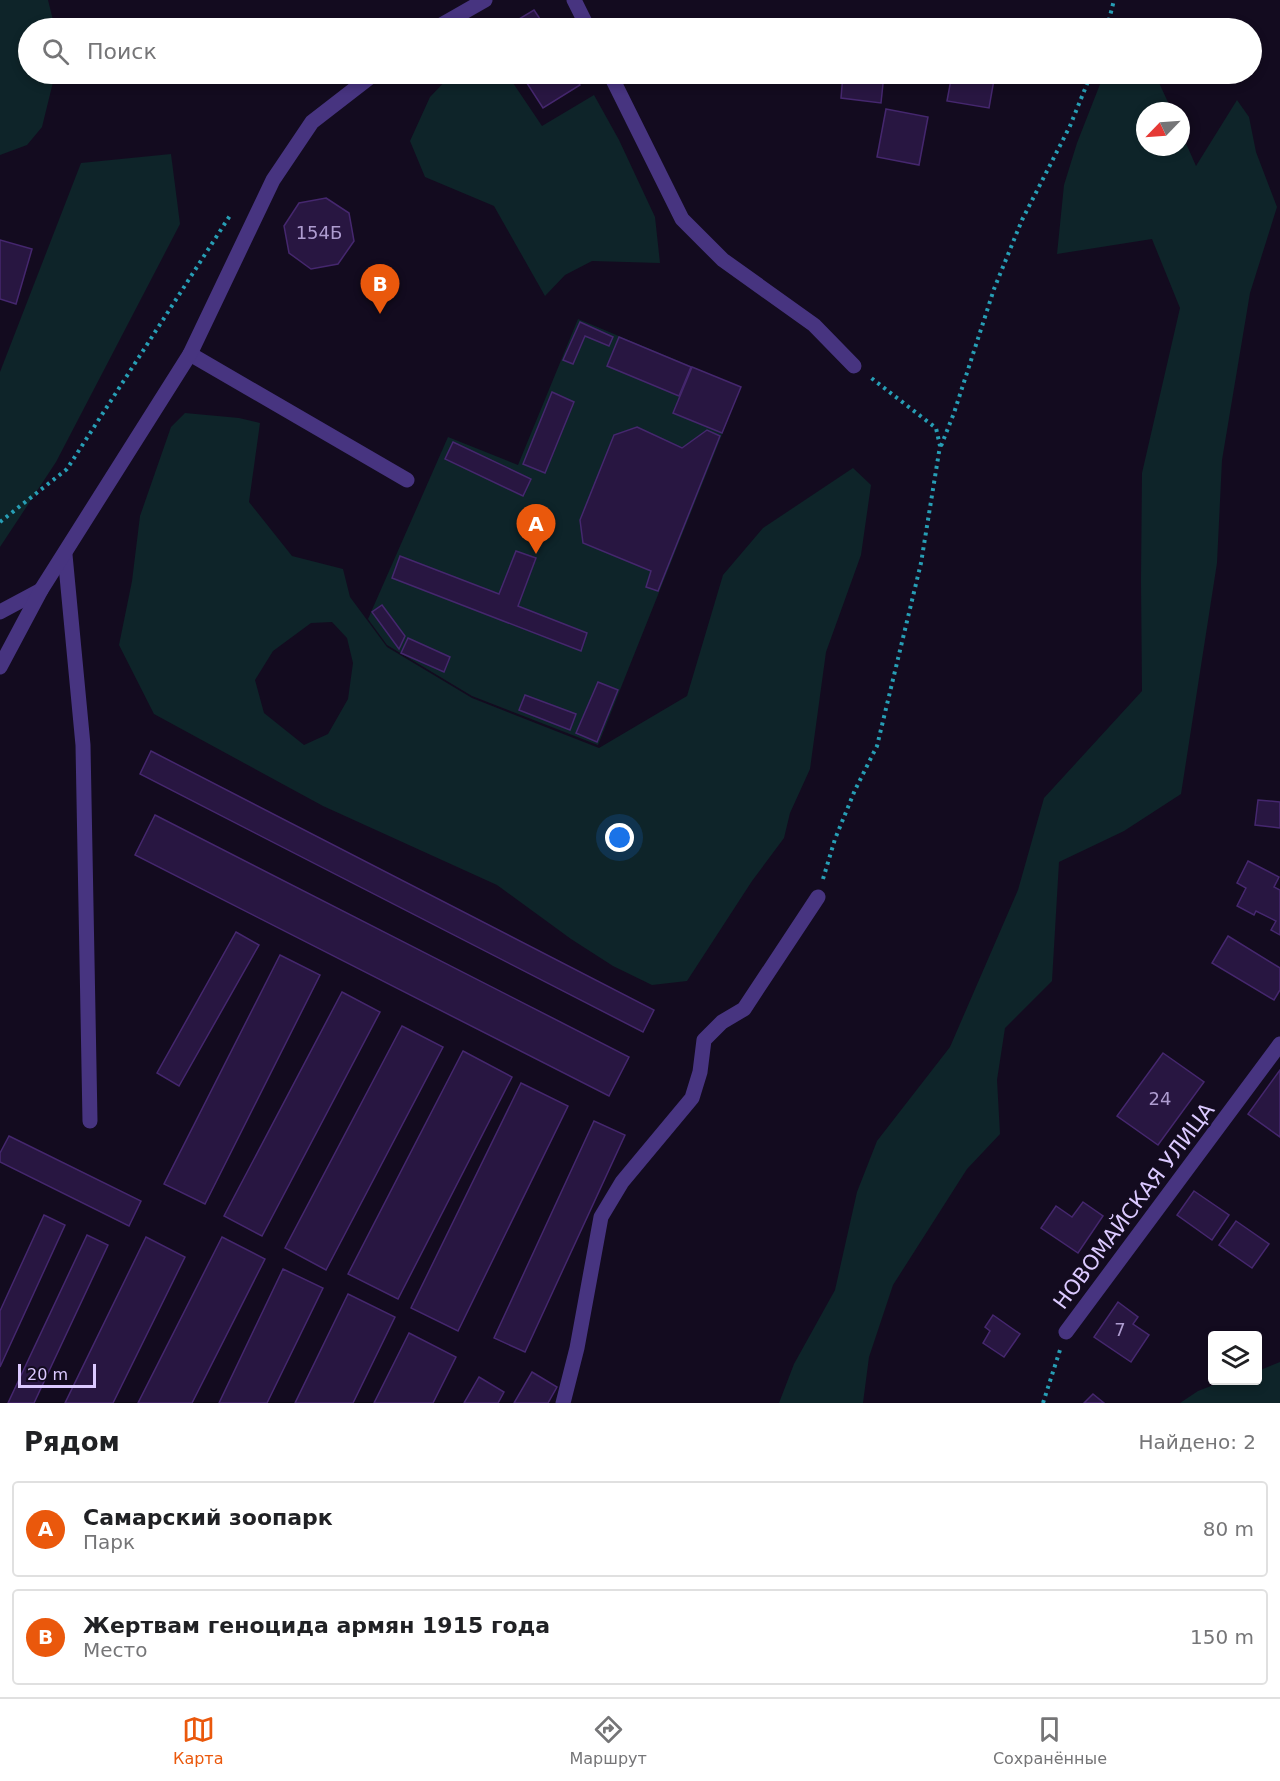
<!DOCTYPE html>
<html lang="ru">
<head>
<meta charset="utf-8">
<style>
	:root { --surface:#fff; --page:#f6f6f6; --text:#202124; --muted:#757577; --line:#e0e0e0; --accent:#ea580c }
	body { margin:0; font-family:"DejaVu Sans",sans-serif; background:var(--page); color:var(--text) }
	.controls { position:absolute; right:18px; bottom:18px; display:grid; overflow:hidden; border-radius:6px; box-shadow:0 3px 9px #0003 }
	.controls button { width:54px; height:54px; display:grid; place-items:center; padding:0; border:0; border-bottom:2px solid var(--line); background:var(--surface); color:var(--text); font:30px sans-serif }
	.compass { position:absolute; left:1136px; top:102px; width:54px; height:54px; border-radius:50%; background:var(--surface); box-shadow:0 3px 9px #0003; rotate:245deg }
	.scale { position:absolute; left:18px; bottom:15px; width:78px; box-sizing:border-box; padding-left:6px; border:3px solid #dbc9ff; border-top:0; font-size:16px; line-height:21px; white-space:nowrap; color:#dbc9ff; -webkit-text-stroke:4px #130b1f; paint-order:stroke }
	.you { position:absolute; left:620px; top:838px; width:21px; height:21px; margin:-15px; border:4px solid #fff; border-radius:50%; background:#1a73e8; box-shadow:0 0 0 9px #1a73e833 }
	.badge { display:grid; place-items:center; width:39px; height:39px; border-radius:50%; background:var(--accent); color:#fff; font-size:20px; font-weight:700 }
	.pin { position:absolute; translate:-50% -50px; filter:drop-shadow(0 2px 3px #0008) }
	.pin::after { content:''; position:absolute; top:32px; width:21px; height:18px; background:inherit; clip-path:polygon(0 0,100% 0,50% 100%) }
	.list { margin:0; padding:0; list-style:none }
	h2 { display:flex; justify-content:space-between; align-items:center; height:78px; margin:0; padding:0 24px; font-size:26px }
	h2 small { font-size:20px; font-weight:400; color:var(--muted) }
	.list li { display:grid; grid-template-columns:39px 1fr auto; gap:18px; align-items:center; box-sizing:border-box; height:96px; margin:0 12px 12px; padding:0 12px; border:2px solid var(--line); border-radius:6px }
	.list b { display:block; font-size:22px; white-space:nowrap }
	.list p { margin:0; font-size:20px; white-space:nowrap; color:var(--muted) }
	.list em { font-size:20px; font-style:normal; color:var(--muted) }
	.icon { flex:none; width:33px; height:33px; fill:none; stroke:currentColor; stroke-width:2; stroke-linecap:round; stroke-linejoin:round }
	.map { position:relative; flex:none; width:1280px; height:1403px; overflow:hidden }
	.search { position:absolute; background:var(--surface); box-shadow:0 3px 9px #0003; left:18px; right:18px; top:18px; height:66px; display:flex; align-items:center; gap:15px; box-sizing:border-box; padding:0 21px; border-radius:33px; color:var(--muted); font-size:22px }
	.sheet { height:294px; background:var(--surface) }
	nav { display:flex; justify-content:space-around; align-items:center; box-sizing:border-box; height:84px; border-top:2px solid var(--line); background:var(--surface); font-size:16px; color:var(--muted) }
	nav a { display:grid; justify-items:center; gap:3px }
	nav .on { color:var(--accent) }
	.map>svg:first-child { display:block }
	.green { fill:#0e2429; fill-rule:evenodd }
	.building { fill:#281641; stroke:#45276e; stroke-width:1.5 }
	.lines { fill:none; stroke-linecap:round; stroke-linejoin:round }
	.path { stroke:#279eb5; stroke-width:4; stroke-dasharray:3 4.5; stroke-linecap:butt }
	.service { stroke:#473480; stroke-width:15 }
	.minor { stroke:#473480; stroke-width:15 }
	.labels { text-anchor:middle; stroke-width:5; stroke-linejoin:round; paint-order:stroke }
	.number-label { font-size:18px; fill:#ae9cd0 }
	.street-label { font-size:21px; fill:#dbc9ff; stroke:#130b1f }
</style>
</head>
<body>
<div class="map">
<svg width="1280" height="1403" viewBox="0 0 1280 1403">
	<rect width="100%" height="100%" fill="#130b1f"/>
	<!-- green -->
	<g class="green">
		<path d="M0,0H48L55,28H28V74H55L42,127L27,145L0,155Z"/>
		<path d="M452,74H507L542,126L594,95L619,140L655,217L660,263L592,261L565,275L545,296L494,206L425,177L410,141L430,97Z"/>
		<path d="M1104,74H1155L1172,111H1145V147H1181V132L1196,166L1237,100L1249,117L1256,152L1277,207L1250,293L1222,460L1217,563L1181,794L1124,831L1059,862L1052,981L1005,1028L997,1080L1000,1134L967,1169L893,1285L869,1357L863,1403H779L794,1364L835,1290L857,1192L877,1141L950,1047L1018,890L1044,798L1142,691L1141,580L1142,473L1180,308L1152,239L1057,254L1064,185L1077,143Z"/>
		<path d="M171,154L180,224L56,462L0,547V372L81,163Z"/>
		<path d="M578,319L741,387L598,745L472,696L387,645L368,619L448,437L518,465Z"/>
		<path d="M185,413L239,418L260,423L249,502L292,556L343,569L350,597L387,647L472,698L599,748L687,696L723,575L763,528L853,468L871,485L861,555L826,652L810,769L790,813L784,838L752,881L687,981L652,985L613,966L571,939L497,885L323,806L154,714L119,645L132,581L140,516L171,427ZM332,622L347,638L353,663L348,699L328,734L304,745L264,713L255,680L273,651L311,623Z"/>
		<path d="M1280,1362V1403H1180L1198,1391L1224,1381L1258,1380V1371Z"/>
	</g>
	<!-- building -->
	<g class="building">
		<path d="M534,10L546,28H504Z"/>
		<path d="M521,74H573L580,85L543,108Z"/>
		<path d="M843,74H884L881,103L841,98Z"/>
		<path d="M952,74H995L989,108L947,101Z"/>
		<path d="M886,109L928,117L919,165L877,157Z"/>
		<path d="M326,198L349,213L354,241L338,264L311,269L289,253L284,226L299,203Z"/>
		<path d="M0,240L32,249L16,304L0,299Z"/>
		<path d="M580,322L613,337L609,346L585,336L573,364L563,360Z"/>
		<path d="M619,337L691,367L679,396L607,366Z"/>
		<path d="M692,367L741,387L722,433L673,413Z"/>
		<path d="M552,392L574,402L545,473L523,464Z"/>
		<path d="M637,427L682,448L707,430L720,436L658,591L646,587L651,571L583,543L580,520L614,435Z"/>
		<path d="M453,442L531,479L523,496L445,459Z"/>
		<path d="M516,551L536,558L518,606L587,633L581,651L392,578L400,556L499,594Z"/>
		<path d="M382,605L405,636L399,649L372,612Z"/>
		<path d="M408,638L450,657L444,672L401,653Z"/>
		<path d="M598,682L618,690L597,742L576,733Z"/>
		<path d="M525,695L576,714L570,730L519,710Z"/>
		<path d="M151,751L654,1010L643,1032L140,774Z"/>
		<path d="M1258,800L1280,802V828L1255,825Z"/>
		<path d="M155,815L629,1057L609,1096L135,855Z"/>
		<path d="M1248,861L1279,877L1274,887L1280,890V935L1271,930L1276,921L1256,911L1254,915L1237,906L1246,888L1237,883Z"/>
		<path d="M236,932L259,945L179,1086L157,1073Z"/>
		<path d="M1228,936L1280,968V990L1274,1000L1212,963Z"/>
		<path d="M280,955L320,975L205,1204L164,1184Z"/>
		<path d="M342,992L380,1012L262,1236L224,1216Z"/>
		<path d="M402,1026L443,1047L326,1270L285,1248Z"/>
		<path d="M463,1051L512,1077L398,1299L348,1274Z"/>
		<path d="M1163,1053L1204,1082L1158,1145L1117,1116Z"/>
		<path d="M1280,1070V1137L1248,1114Z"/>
		<path d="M521,1083L568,1106L458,1331L411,1308Z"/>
		<path d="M594,1121L625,1135L525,1352L494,1338Z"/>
		<path d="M9,1136L141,1201L129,1226L0,1162V1153Z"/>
		<path d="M1194,1191L1229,1215L1212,1240L1177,1215Z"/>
		<path d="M1083,1202L1103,1216L1078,1253L1041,1228L1056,1206L1072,1217Z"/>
		<path d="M44,1215L65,1225L0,1367V1311Z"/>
		<path d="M1236,1221L1269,1244L1252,1268L1219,1245Z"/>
		<path d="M87,1235L108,1245L34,1403H8Z"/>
		<path d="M146,1237L185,1257L113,1403H65Z"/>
		<path d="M222,1237L265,1259L192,1403H138Z"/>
		<path d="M283,1269L323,1288L267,1403H219Z"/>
		<path d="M348,1294L395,1317L353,1403H295Z"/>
		<path d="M1118,1302L1138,1317L1133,1324L1149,1335L1131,1362L1094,1337Z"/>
		<path d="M993,1315L1020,1334L1004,1357L983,1343L990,1331L985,1327Z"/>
		<path d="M409,1333L456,1357L433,1403H374Z"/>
		<path d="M532,1372L557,1387L548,1403H514Z"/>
		<path d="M479,1377L504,1392L498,1403H464Z"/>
		<path d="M1093,1394L1104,1403H1084Z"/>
	</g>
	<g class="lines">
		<!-- path -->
		<g class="path">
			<path d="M1107,28L1114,0"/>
			<path d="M941,446L954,413L994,289L1022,220L1070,126L1091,74"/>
			<path d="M0,522L67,469L231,214"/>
			<path d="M823,879L835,839L855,790L877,746L921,563L940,446L936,428L870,377"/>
			<path d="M1043,1403L1060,1350"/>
		</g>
		<!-- service -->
		<g class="service">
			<path d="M574,0L588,28"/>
			<path d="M610,74L682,219L723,260L814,325L854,366"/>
			<path d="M190,354L407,480"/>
			<path d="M65,555L83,745L90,1121"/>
			<path d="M0,612L41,590"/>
			<path d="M563,1403L577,1348L601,1217L622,1182L692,1098L700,1072L704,1040L722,1022L744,1009L818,897"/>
		</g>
		<!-- minor -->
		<g class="minor">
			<path d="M436,28L485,0"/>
			<path d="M0,667L41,590L190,354L273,180L312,122L374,74"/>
			<path d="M1066,1332L1280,1044"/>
		</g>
	</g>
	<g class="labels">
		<!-- number labels -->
		<g class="number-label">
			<text x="319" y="239">154Б</text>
			<text x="1160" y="1105">24</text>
			<text x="1120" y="1336">7</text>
		</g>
		<!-- street labels -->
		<g class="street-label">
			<text transform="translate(1134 1206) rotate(-53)" y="7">НОВОМАЙСКАЯ УЛИЦА</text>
		</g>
	</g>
</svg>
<div class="controls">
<button><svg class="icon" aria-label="layers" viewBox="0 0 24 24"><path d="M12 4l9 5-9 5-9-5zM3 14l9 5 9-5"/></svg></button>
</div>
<svg class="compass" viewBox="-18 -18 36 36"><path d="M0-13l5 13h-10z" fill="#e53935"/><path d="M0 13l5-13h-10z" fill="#757577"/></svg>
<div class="scale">20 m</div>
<div class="you"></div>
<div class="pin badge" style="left:536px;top:554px">A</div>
<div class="pin badge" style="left:380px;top:314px">B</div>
<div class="search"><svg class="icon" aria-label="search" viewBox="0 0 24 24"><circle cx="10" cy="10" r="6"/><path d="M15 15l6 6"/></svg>Поиск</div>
</div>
<section class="sheet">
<h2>Рядом<small>Найдено: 2</small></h2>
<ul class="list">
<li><span class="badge">A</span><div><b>Самарский зоопарк</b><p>Парк</p></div><em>80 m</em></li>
<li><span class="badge">B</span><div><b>Жертвам геноцида армян 1915 года</b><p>Место</p></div><em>150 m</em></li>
</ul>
</section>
<nav>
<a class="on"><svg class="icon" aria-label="map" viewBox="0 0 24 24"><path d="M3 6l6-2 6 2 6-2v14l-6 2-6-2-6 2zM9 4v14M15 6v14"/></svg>Карта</a>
<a><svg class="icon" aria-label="directions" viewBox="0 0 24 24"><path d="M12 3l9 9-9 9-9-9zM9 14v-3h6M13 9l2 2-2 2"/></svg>Маршрут</a>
<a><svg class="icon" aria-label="saved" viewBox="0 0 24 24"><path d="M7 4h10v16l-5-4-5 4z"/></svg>Сохранённые</a>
</nav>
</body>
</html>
